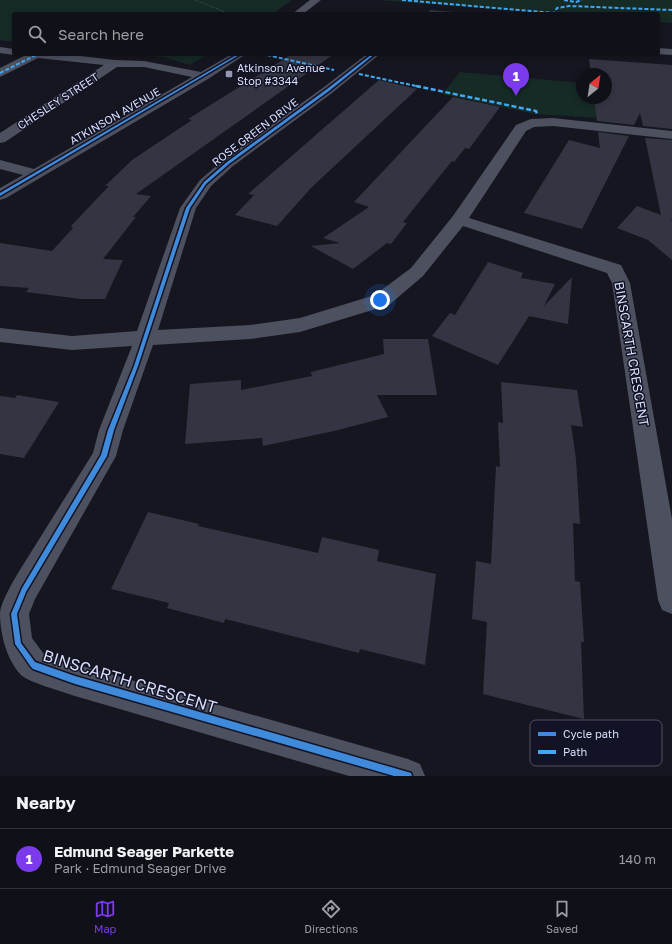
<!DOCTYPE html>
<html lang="en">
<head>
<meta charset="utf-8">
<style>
	:root { --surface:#101018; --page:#1e1e25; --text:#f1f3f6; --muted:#9c9da2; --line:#303037; --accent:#7c3aed }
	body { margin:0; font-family:"Golos Text",sans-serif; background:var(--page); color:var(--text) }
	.compass { position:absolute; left:576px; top:68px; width:36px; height:36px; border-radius:50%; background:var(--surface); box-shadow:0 2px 6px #0003; rotate:30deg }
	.you { position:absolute; left:380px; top:300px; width:14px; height:14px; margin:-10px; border:3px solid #fff; border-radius:50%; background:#1a73e8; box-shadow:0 0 0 6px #1a73e833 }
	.badge { display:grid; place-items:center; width:26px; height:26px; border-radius:50%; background:var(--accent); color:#fff; font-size:13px; font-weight:700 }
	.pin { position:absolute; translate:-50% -33px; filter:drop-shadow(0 1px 2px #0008) }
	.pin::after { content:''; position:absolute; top:21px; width:14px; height:12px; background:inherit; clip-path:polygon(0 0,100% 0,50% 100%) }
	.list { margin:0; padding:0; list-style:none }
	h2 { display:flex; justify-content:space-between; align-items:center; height:52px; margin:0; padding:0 16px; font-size:17px }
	h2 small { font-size:13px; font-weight:400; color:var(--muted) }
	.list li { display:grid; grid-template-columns:26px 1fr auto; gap:12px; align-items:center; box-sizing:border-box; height:60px; padding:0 16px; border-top:1px solid var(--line) }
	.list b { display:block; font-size:15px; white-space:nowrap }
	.list p { margin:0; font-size:13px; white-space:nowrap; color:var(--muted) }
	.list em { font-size:13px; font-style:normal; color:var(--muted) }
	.icon { flex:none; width:22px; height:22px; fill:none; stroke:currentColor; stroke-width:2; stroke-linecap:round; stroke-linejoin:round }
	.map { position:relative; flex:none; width:672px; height:776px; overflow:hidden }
	.search { position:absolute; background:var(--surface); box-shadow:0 2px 6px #0003; left:12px; right:12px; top:12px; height:44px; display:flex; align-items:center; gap:10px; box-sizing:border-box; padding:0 14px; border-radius:4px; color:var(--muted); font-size:15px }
	.sheet { height:112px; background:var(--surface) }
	nav { display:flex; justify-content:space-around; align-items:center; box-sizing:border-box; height:56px; border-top:1px solid var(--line); background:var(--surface); font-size:11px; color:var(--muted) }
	nav a { display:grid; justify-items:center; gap:2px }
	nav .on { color:var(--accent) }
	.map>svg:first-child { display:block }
	.green { fill:#162a26 }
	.building { fill:#343542 }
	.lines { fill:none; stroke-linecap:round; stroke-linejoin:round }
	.path { stroke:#4d5c61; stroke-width:1; stroke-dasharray:1 1.5; stroke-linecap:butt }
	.minor { fill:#4d505f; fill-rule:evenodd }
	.quiet-far1 { stroke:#3fa9f5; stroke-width:2; stroke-dasharray:4 2; stroke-linecap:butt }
	.quiet { stroke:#3fa9f5; stroke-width:2.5; stroke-dasharray:5 2.5; stroke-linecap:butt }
	.cycleway-casing { stroke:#121324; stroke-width:3 }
	.cycleway { fill:#408adc; fill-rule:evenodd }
	.poi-dot { fill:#9698ae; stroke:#121324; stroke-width:1.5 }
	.labels { text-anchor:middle; stroke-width:3; stroke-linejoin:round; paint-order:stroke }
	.far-poi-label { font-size:11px; fill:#dbdefa; stroke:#121324; text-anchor:start }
	.far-street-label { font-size:11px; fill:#dbdefa; stroke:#121324 }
	.street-label { font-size:13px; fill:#dbdefa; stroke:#121324 }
	.near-street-label { font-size:16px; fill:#dbdefa; stroke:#121324 }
	.key { fill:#121324; stroke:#4e5064; stroke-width:1 }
	.key-label { font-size:11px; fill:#dbdefa }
</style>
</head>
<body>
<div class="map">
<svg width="672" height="776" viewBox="0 0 672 776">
	<rect width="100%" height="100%" fill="#161620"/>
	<!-- green -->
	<g class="green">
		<path d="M0,0H292L273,14H14V42L0,40Z"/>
		<path d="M377,0H672V23L658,22V14H557Z"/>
		<path d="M131,54H208L190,65L164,57Z"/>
		<path d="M460,72L582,83V98H593L599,118L534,114L442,94Z"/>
	</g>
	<!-- building -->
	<g class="building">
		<path d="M430,10L478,14H429Z"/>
		<path d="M292,54H334L136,194L151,196L133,217H136L103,259L123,260L105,299H81L26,292L29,288L0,286V243L52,251L73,228L71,226L109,186H105L132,160L192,120L188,119Z"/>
		<path d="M589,59L672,65V129L643,126L640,113L634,125L597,121L594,98H606V74H591Z"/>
		<path d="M379,80L417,89L312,187L277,226L235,215L254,195L248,194Z"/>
		<path d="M453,97L500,107L469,149L465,148L454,162L452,161L435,182L403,222L407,223L391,244L387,243L353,269L311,246L340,243L323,238L369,207L354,202Z"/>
		<path d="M598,132L629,136L582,229L524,213L569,140L600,148Z"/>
		<path d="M645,138L672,140V219H670L672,220V260L648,240L617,228L637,206L661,215Z"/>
		<path d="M488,262L523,273L521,278L555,284L544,306L572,277L568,324L529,316L498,365L432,336L450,313L455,315Z"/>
		<path d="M383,339H428L437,395H377L388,417L334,431L263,446L262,438L185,444L190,384L241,380V390L312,376L311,372L384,354Z"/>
		<path d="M501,382L577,390L583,427L571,425L576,459L580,524L573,523L575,581L580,582L584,642H581L584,719L483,694L487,622L472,619L476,561L491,564L496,466L500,467L498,422L503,423Z"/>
		<path d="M17,395L59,402L24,458L0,454V396L15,398Z"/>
		<path d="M148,512L199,524L198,526L318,553L322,537L379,550L377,561L436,574L425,665L360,649L359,653L225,619L224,623L167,608L169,603L111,589Z"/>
	</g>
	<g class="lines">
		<!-- path -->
		<path class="path" d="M195,0L230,14"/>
		<!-- minor -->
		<g class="minor">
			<path d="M310,0H321L303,14H292Z"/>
			<path d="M0,47L14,49V54H18L14,55L0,53Z"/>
			<path d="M658,48L672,49V55L657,54H658Z"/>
			<path d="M25,54H63L115,60L144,61L201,72L232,54H246L208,79L6,198L0,200V188L23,175L0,169V160L34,169L192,77L144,67H117L5,142L0,143V133L104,65L38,58L0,77V68L26,55Z"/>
			<path d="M367,54H380L332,93L233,166L211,186L196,208L158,330L250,325L300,318L375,295L411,268L453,216L516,125L531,119L553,118L672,131V139L553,126L534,127L526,131L469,218L621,265L630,283L672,519V614L662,610L658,600L612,283L607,273L463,226L423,276L389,305L300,332L250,339L153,345L123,430L116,456L35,599L29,614L32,638L43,653L75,664L408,759L420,764L425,776H349L75,696C64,692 28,682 21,675C7,660 0,635 0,613C2,596 24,564 33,549C53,517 73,485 93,453L99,430L132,346L72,350L0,342V328L72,336L137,331L180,208L200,180L223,160L324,87Z"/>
		</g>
		<!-- quiet-far1 -->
		<g class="quiet-far1">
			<path d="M402,0L554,13L557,8L569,6L672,10"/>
			<path d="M564,0L576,2L582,0"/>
			<path d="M267,55L334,70"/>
			<path d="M0,73L36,55"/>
			<path d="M359,74L421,87"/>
		</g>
		<!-- quiet -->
		<path class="quiet" d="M416,86L536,111L537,114"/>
		<defs>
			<g id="cycleway">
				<path d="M238,54H241L0,196V193Z"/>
				<path d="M372,54H375L329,91L229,164L206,184L190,208L138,366L114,430L107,456L26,592L17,614L21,643L35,662L75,676L408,772L411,773L412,776H394L75,684L33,669L31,667L15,644L11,614L22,588L101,455L108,430L134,366L186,208L204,182L227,162L327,89Z"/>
			</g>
		</defs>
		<!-- cycleway casing -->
		<use href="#cycleway" class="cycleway-casing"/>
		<!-- cycleway -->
		<use href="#cycleway" class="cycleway"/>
	</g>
	<!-- markers -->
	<rect class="poi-dot" x="225" y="70" width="8" height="8" rx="2"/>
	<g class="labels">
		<!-- far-poi labels -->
		<g class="far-poi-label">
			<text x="237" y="72">Atkinson Avenue<tspan x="237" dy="13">Stop #3344</tspan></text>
		</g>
		<!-- far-street labels -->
		<g class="far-street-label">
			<text transform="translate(58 101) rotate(-33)" y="4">CHESLEY STREET</text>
			<text transform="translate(115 116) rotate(-30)" y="4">ATKINSON AVENUE</text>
			<text transform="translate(255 132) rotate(-37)" y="4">ROSE GREEN DRIVE</text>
		</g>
		<!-- street labels -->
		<g class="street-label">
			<text transform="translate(632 354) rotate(80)" y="5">BINSCARTH CRESCENT</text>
		</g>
		<!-- near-street labels -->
		<g class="near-street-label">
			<text transform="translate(130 681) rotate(17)" y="6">BINSCARTH CRESCENT</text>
		</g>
	</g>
	<!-- legend -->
	<rect x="530" y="720" width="132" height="46" rx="6" class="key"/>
	<rect x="538" y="732" width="18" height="4" fill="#408adc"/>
	<rect x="538" y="750" width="18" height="4" fill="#3fa9f5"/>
	<g class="key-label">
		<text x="563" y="738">Cycle path</text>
		<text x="563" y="756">Path</text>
	</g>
</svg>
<svg class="compass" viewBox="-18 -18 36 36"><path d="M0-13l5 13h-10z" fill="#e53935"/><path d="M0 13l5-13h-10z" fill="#9c9da2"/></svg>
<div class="you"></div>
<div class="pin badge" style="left:516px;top:96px">1</div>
<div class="search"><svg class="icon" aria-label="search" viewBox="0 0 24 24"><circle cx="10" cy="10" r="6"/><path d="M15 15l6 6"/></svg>Search here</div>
</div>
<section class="sheet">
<h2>Nearby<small></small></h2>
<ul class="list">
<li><span class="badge">1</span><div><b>Edmund Seager Parkette</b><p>Park · Edmund Seager Drive</p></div><em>140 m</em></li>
</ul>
</section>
<nav>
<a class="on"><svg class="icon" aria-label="map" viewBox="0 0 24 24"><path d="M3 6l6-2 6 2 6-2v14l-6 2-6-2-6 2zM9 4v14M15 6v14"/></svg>Map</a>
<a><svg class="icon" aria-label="directions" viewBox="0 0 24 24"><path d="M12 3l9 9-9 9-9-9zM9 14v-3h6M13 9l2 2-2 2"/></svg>Directions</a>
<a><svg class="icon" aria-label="saved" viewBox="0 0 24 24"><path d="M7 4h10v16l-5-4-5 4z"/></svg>Saved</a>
</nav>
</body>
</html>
